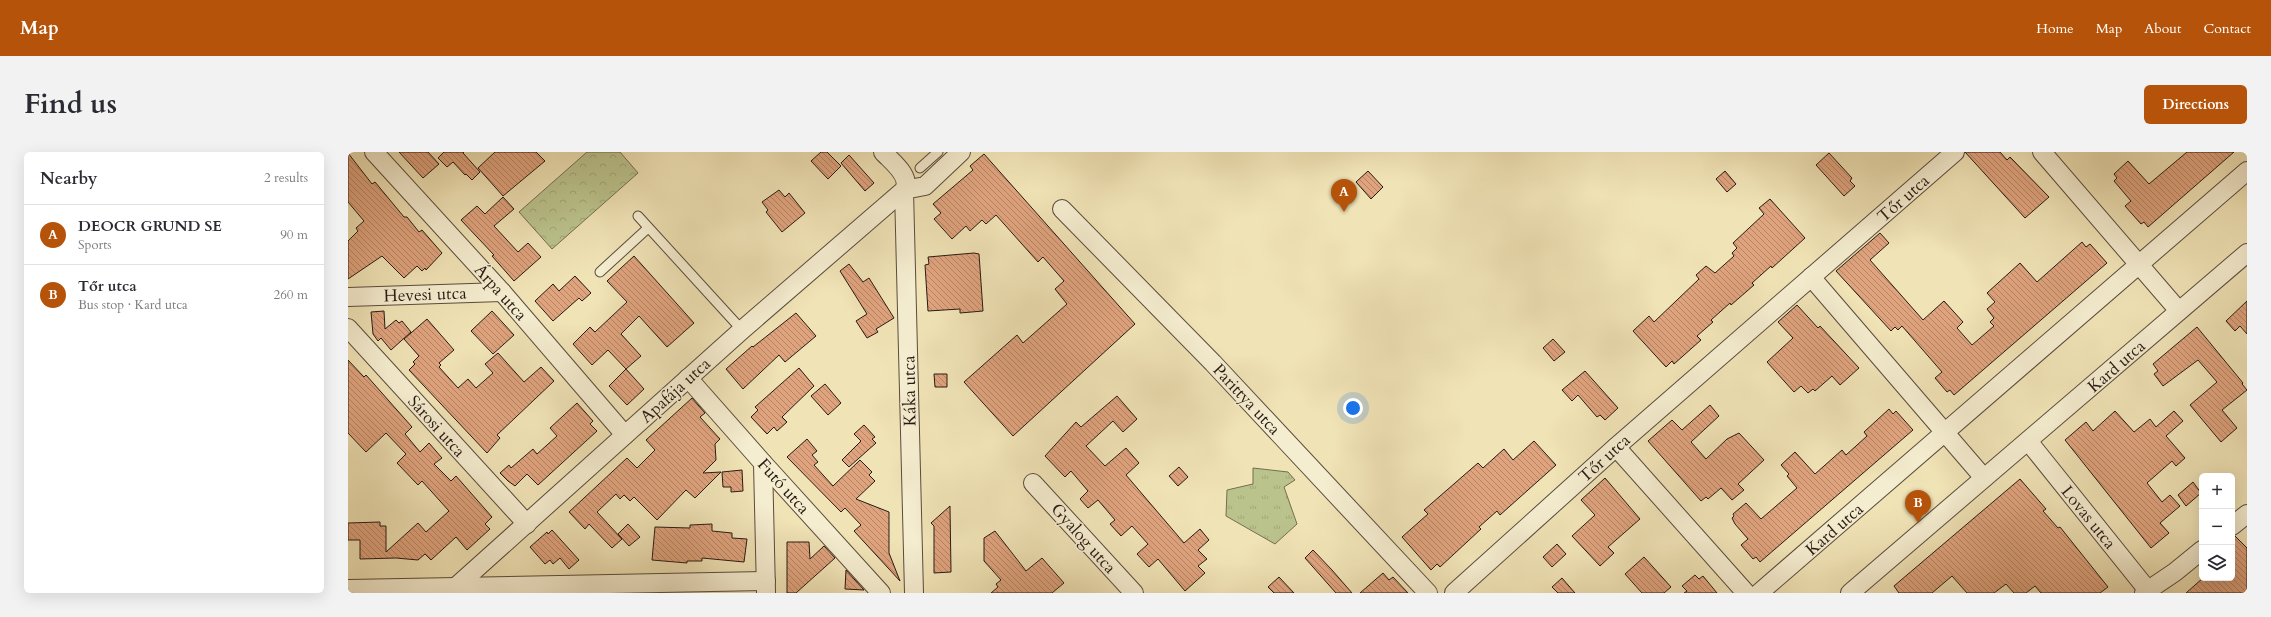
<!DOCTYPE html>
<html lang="en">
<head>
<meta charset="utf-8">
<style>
	:root { --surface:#fff; --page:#f2f2f3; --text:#2b2b33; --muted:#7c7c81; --line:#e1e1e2; --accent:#b45309 }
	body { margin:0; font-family:Cardo,serif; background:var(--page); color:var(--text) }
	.controls { position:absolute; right:12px; bottom:12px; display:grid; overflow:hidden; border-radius:6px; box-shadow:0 4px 16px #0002 }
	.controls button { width:36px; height:36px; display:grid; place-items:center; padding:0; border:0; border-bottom:1px solid var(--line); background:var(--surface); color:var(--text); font:20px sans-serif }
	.you { position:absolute; left:1005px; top:256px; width:14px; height:14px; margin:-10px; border:3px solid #fff; border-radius:50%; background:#1a73e8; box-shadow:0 0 0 6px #1a73e833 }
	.badge { display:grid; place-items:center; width:26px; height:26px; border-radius:50%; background:var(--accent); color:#fff; font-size:13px; font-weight:700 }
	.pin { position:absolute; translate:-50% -33px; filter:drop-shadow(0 1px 2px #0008) }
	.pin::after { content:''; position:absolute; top:21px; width:14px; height:12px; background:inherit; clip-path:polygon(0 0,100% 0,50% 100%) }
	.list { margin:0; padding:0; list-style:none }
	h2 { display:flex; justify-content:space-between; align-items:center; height:52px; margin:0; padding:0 16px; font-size:17px }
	h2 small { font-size:13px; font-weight:400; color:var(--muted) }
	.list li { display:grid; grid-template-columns:26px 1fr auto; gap:12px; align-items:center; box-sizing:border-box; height:60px; padding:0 16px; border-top:1px solid var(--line) }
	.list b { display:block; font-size:15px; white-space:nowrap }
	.list p { margin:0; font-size:13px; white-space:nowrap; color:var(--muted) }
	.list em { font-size:13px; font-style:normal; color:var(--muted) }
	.icon { flex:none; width:22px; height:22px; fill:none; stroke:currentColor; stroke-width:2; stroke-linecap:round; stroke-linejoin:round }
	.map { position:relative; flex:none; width:1899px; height:441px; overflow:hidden; border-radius:6px }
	header { display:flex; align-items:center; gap:24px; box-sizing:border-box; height:56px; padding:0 20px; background:var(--accent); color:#fff }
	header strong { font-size:19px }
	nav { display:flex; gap:22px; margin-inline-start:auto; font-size:14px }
	.intro { display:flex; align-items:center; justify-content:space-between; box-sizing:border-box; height:96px; padding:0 24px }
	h1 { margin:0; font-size:28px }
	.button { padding:10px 18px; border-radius:6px; background:var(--accent); color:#fff; font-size:14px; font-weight:700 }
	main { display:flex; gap:24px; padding:0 24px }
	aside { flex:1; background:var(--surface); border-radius:6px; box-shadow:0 4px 16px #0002 }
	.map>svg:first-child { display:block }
	.grass { fill:url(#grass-tufts); stroke:#726e50 }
	.forest { fill:url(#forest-crowns); stroke:#726e50 }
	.building { fill:url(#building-back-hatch); stroke:#281a14 }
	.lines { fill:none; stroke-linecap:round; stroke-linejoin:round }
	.lane-casing { stroke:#5a4c3c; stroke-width:11 }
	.street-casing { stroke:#5a4c3c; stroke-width:20 }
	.lane { stroke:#f5edd0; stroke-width:9 }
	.street { stroke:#f5edd0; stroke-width:18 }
	.labels { text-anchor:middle; stroke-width:3; stroke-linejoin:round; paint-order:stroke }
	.street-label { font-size:17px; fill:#281a14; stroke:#f5edd0 }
</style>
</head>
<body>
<header>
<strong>Map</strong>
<nav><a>Home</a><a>Map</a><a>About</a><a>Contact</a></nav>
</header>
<div class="intro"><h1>Find us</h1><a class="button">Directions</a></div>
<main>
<aside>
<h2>Nearby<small>2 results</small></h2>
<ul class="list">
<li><span class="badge">A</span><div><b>DEOCR GRUND SE</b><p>Sports</p></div><em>90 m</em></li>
<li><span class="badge">B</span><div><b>Tőr utca</b><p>Bus stop · Kard utca</p></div><em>260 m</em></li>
</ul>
</aside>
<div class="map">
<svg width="1899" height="441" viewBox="0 0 1899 441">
	<defs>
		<pattern id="grass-tufts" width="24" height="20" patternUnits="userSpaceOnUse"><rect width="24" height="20" fill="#bbc38d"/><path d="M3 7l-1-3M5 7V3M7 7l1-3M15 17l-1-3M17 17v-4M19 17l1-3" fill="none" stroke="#a1a779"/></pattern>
		<pattern id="forest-crowns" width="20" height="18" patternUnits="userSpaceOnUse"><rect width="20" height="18" fill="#bbc38d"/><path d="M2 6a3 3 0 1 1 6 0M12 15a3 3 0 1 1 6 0" fill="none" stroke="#a1a779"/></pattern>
		<pattern id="building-back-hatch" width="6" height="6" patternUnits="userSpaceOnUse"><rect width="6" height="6" fill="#dfa37d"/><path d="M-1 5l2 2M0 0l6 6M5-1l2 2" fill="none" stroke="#b58465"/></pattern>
	</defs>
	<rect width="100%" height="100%" fill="#f0e3b6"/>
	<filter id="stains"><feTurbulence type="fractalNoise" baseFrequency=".005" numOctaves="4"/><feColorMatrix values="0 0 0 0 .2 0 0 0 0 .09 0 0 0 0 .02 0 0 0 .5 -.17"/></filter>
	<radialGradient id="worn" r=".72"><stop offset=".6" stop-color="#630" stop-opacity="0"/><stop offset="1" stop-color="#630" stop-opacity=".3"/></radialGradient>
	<!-- grass -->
	<path class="grass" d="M905,316L940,320L947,328L936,335L949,372L927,392L878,364L879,338L905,332Z"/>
	<!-- forest -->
	<path class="forest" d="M239,0H272L290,21L204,97L171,60Z"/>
	<!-- building -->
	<g class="building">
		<path d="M51,0H80L91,12L75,26Z"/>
		<path d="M96,0H116L115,1L132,20L124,28L118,22L117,23L105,10L99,15L90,6Z"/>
		<path d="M147,0H188L197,9L155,44L130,16Z"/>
		<path d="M473,0H479L493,14L480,27L463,9Z"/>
		<path d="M1617,0H1652L1659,8L1662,5L1701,45L1677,66Z"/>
		<path d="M1839,0H1886L1800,75L1796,70L1793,72L1777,54L1783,49L1766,29L1769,26L1766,22L1780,9L1801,32Z"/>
		<path d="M0,1L24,32L27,30L56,65H59L71,80L74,78L94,101L78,118L77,116L74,119L69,114L56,126L34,104L0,127V89L10,79L8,76L16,69L0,50Z"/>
		<path d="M1481,1L1504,26L1502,29L1507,34L1496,44L1468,13Z"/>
		<path d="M636,2L787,172L665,284L616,230L669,183L675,191L719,152L707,137L716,129L695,105L690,110L648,63L638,72L634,68L622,79L618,74L604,87L586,67L593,61L585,52L625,18L622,14Z"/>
		<path d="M501,3L526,31L517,39L493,11Z"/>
		<path d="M1020,19L1035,35L1023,47L1008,30Z"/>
		<path d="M1377,19L1388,32L1379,40L1368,27Z"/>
		<path d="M431,38L437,45L441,41L457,61L434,80L418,60L420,58L414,50Z"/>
		<path d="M155,45L166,57L146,74L170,100L180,91L193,105L166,129L144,104L146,103L113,68L129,54L137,62Z"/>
		<path d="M1422,47L1457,86L1424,116L1423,114L1404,131L1406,133L1383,153L1382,151L1363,168L1365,170L1349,184L1353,188L1326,212L1324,209L1318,215L1285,179L1301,164L1306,170L1351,127L1348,123L1358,114L1367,121L1386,104L1384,101L1389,96L1385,91L1416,62L1411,56Z"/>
		<path d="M1532,81L1541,91L1522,108L1575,168L1596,149L1615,170L1609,176L1624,193L1646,174L1642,170L1646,166L1639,157L1647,150L1639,141L1672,111L1689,130L1734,90L1738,95L1742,92L1759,111L1606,243L1602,238L1599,240L1587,226L1594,220L1554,174L1550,178L1547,175L1543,179L1488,119Z"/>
		<path d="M626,101L631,102L635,159L612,161V157L580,159L577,113L581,112L580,105Z"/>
		<path d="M286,104L346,171L319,195L291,164L273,182L293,204L278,217L260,198L244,213L225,192L242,175L247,180L279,150L259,129Z"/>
		<path d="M501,112L515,130L521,126L546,166L528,177L530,180L519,186L508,169L519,162L492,119Z"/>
		<path d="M227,124L243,141L234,149L231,146L205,169L187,149L205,132L211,139Z"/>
		<path d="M1899,149V182L1892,174L1887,179L1878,169Z"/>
		<path d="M1449,153L1470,176L1472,174L1511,216L1492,233L1484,224L1467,239L1465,237L1460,241L1453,234L1446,240L1419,210L1445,186L1430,170Z"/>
		<path d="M36,159L37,177L48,168L51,171L54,169L63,180L43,198L33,186L30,189L25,182L23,160Z"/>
		<path d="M144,159L166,183L145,202L123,179Z"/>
		<path d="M448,161L468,184L437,210L431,203L395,237L378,217L404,194L405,195Z"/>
		<path d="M79,167L106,198L91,211L93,213L91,215L110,236L120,227L128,236L145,221L137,212L150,201L176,230L193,215L206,229L149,283L152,286L139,301L61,218L67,212L65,210L71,204L56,187Z"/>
		<path d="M1849,175L1895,231L1894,232L1899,238L1874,258L1889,276L1873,290L1842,253L1869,230L1850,208L1815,234L1806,222L1810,219L1805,212Z"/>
		<path d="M1205,187L1217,200L1206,209L1195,196Z"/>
		<path d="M0,208L16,225L18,223L64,275L57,282L72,300L81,291L94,306L86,312L103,329L108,324L144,365L137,372L142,377L119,398L108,385L83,408L77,402L70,408L48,406L12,407V388H0V371L32,370V374H38V400L70,371L78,380L101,359L74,329L70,333L49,311L58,302L38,281L18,300L0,281Z"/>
		<path d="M451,216L466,234L434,265L439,270L429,279L426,275L419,282L403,265L410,258L407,255Z"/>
		<path d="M278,217L296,237L279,253L261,234Z"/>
		<path d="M1237,219L1270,256L1257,268L1252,263L1249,265L1230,243L1224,249L1214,238Z"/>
		<path d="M586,222H599V235H587Z"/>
		<path d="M477,232L493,251L480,263L463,244Z"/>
		<path d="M769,244L789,267L775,280L765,269L738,294L757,314L778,296L791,311L778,323L836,391L852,377L861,388L850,398L859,407L850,414L857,421L837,439L810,407L801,415L789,402L800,392L784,374L773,384L762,372L767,368L750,348L740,356L732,347L740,339L723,319L717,325L697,304L728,270L733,275Z"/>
		<path d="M344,246L357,261L352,265L372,287L367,292L368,308L355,321L373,320L347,346L338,338L309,368L286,345L282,349L276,343L272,347L268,342L249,360L274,387L264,396L241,372L237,377L221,360L279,306L289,316L307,298L298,288Z"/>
		<path d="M229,251L245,269L242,272L249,279L190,333L179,322L167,334L160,329L152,321L161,313L163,316L185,297L189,302L209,284L202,276Z"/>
		<path d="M1362,253L1371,264L1343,290L1358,307L1379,287L1391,281L1416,308L1390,332L1396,338L1384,348L1373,336L1360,347L1358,345L1353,349L1300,289L1324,268L1334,278Z"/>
		<path d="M1541,257L1545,262L1548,259L1565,278L1412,410L1408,405L1405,407L1393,393L1400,387L1387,372L1384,366L1386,364L1385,362L1398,351L1413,367L1449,336L1439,324L1441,322L1433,313L1447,300L1467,322L1494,298L1498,303L1519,284L1516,280Z"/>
		<path d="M1767,259L1786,280L1802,267L1808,275L1826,259L1835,269L1818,284L1837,306L1828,314L1824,309L1799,331L1814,350L1822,343L1832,354L1812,371L1821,381L1803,396L1717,288L1738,270L1745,279Z"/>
		<path d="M516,273L527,285L524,287L528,291L501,315L494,308L513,289L506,282Z"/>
		<path d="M459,287L469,299L464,303L470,310L466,313L485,334L512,308L524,320L521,323L527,329L508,347L541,360V401L552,429L506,379L513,373L497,356L493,360L439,305Z"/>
		<path d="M1186,289L1208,313L1152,363L1149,359L1131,375L1133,377L1092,415L1089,412L1083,418L1054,385L1080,362L1076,358L1130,311L1135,316L1156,297L1165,308Z"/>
		<path d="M831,315L840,325L830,334L821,324Z"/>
		<path d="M394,318L395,339L383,340V335H375L374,320Z"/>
		<path d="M1257,326L1292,367L1260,395L1266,401L1252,414L1224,384L1247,363L1233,348Z"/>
		<path d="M1672,327L1698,357L1695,359L1710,376L1712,375L1760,435L1752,441H1693L1687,434L1678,441H1666L1658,432L1646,441H1619L1604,424L1584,441H1551L1546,434Z"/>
		<path d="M1845,330L1853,341L1838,354L1830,343Z"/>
		<path d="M602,354L603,420L586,421V374L583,371Z"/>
		<path d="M280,372L292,385L281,394L270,382Z"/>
		<path d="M364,372V379L384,381V386L399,387L396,410L354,406V409H339V411L304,408L307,375L342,376V373Z"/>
		<path d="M204,378L231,408L221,417L212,406L205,412L202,408L197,412L182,395L199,380L200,382Z"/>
		<path d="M647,379L678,419L694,406L716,431L704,441H643L650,435L648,432L653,428L636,409V386Z"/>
		<path d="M1884,384H1887L1899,396V441H1838L1855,426H1884Z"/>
		<path d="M439,390H461L462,407L476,394L487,406L448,441H439Z"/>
		<path d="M1209,392L1218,402L1204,415L1195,405Z"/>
		<path d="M965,398L984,418L1004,441H988L957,406Z"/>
		<path d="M1296,405L1323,435L1316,441H1294L1277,422Z"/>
		<path d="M498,418L516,438L497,437Z"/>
		<path d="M1035,421L1041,428L1045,425L1060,441H1012Z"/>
		<path d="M1347,423L1351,427L1355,424L1369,441H1336L1339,439L1334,434Z"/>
		<path d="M931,425L946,441H926L920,435Z"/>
		<path d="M1214,426L1227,441H1210L1204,435Z"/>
	</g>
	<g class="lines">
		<defs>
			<g id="lane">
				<path d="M572,16L590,0"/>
				<path d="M290,64L394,178"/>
				<path d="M252,120L300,76"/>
			</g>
			<g id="street">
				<path d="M26,0L154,140L277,283"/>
				<path d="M1694,0L1831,159"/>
				<path d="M714,57L865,211L1080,441"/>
				<path d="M1463,125L1636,326"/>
				<path d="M0,145L154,140"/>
				<path d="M0,176L179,372"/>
				<path d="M340,226L415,311L533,441"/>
				<path d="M1680,289L1802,441"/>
				<path d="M1268,295L1398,441"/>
				<path d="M415,311L418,440"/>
				<path d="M685,331L786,441"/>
				<path d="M1884,374L1899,362"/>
				<path d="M0,437L418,429"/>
				<path d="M101,441L394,178L556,38C564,24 543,9 535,0"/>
				<path d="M566,441L556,38L577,34L613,0"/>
				<path d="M1106,441L1268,295L1607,0"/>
				<path d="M1411,441L1899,19"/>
				<path d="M1502,441L1899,101"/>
				<path d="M1796,441L1827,420L1854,398"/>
			</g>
		</defs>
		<!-- lane casing -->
		<use href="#lane" class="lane-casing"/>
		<!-- street casing -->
		<use href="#street" class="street-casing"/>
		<!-- lane -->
		<use href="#lane" class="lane"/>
		<!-- street -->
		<use href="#street" class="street"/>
	</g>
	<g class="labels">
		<!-- street labels -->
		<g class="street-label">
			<text transform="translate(1555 46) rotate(-41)" y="6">Tőr utca</text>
			<text transform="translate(153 140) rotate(48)" y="6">Árpa utca</text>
			<text transform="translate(77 142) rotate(-2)" y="6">Hevesi utca</text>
			<text transform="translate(1768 214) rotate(-41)" y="6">Kard utca</text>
			<text transform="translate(327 238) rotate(-42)" y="6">Apafája utca</text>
			<text transform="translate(561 239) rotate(-91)" y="6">Káka utca</text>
			<text transform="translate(899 247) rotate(47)" y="6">Parittya utca</text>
			<text transform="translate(89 274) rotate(48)" y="6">Sárosi utca</text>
			<text transform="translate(1256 306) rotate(-42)" y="6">Tőr utca</text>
			<text transform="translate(436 334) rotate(48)" y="6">Futó utca</text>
			<text transform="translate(1741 365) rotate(51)" y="6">Lovas utca</text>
			<text transform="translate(1486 377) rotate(-41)" y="6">Kard utca</text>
			<text transform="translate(736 386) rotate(48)" y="6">Gyalog utca</text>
		</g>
	</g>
	<rect width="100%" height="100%" filter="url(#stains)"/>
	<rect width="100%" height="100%" fill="url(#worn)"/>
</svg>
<div class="controls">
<button>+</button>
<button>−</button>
<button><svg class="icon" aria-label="layers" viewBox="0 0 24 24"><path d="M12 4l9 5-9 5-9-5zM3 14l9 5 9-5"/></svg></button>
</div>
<div class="you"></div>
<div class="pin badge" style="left:996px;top:60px">A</div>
<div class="pin badge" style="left:1570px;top:371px">B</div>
</div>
</main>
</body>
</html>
